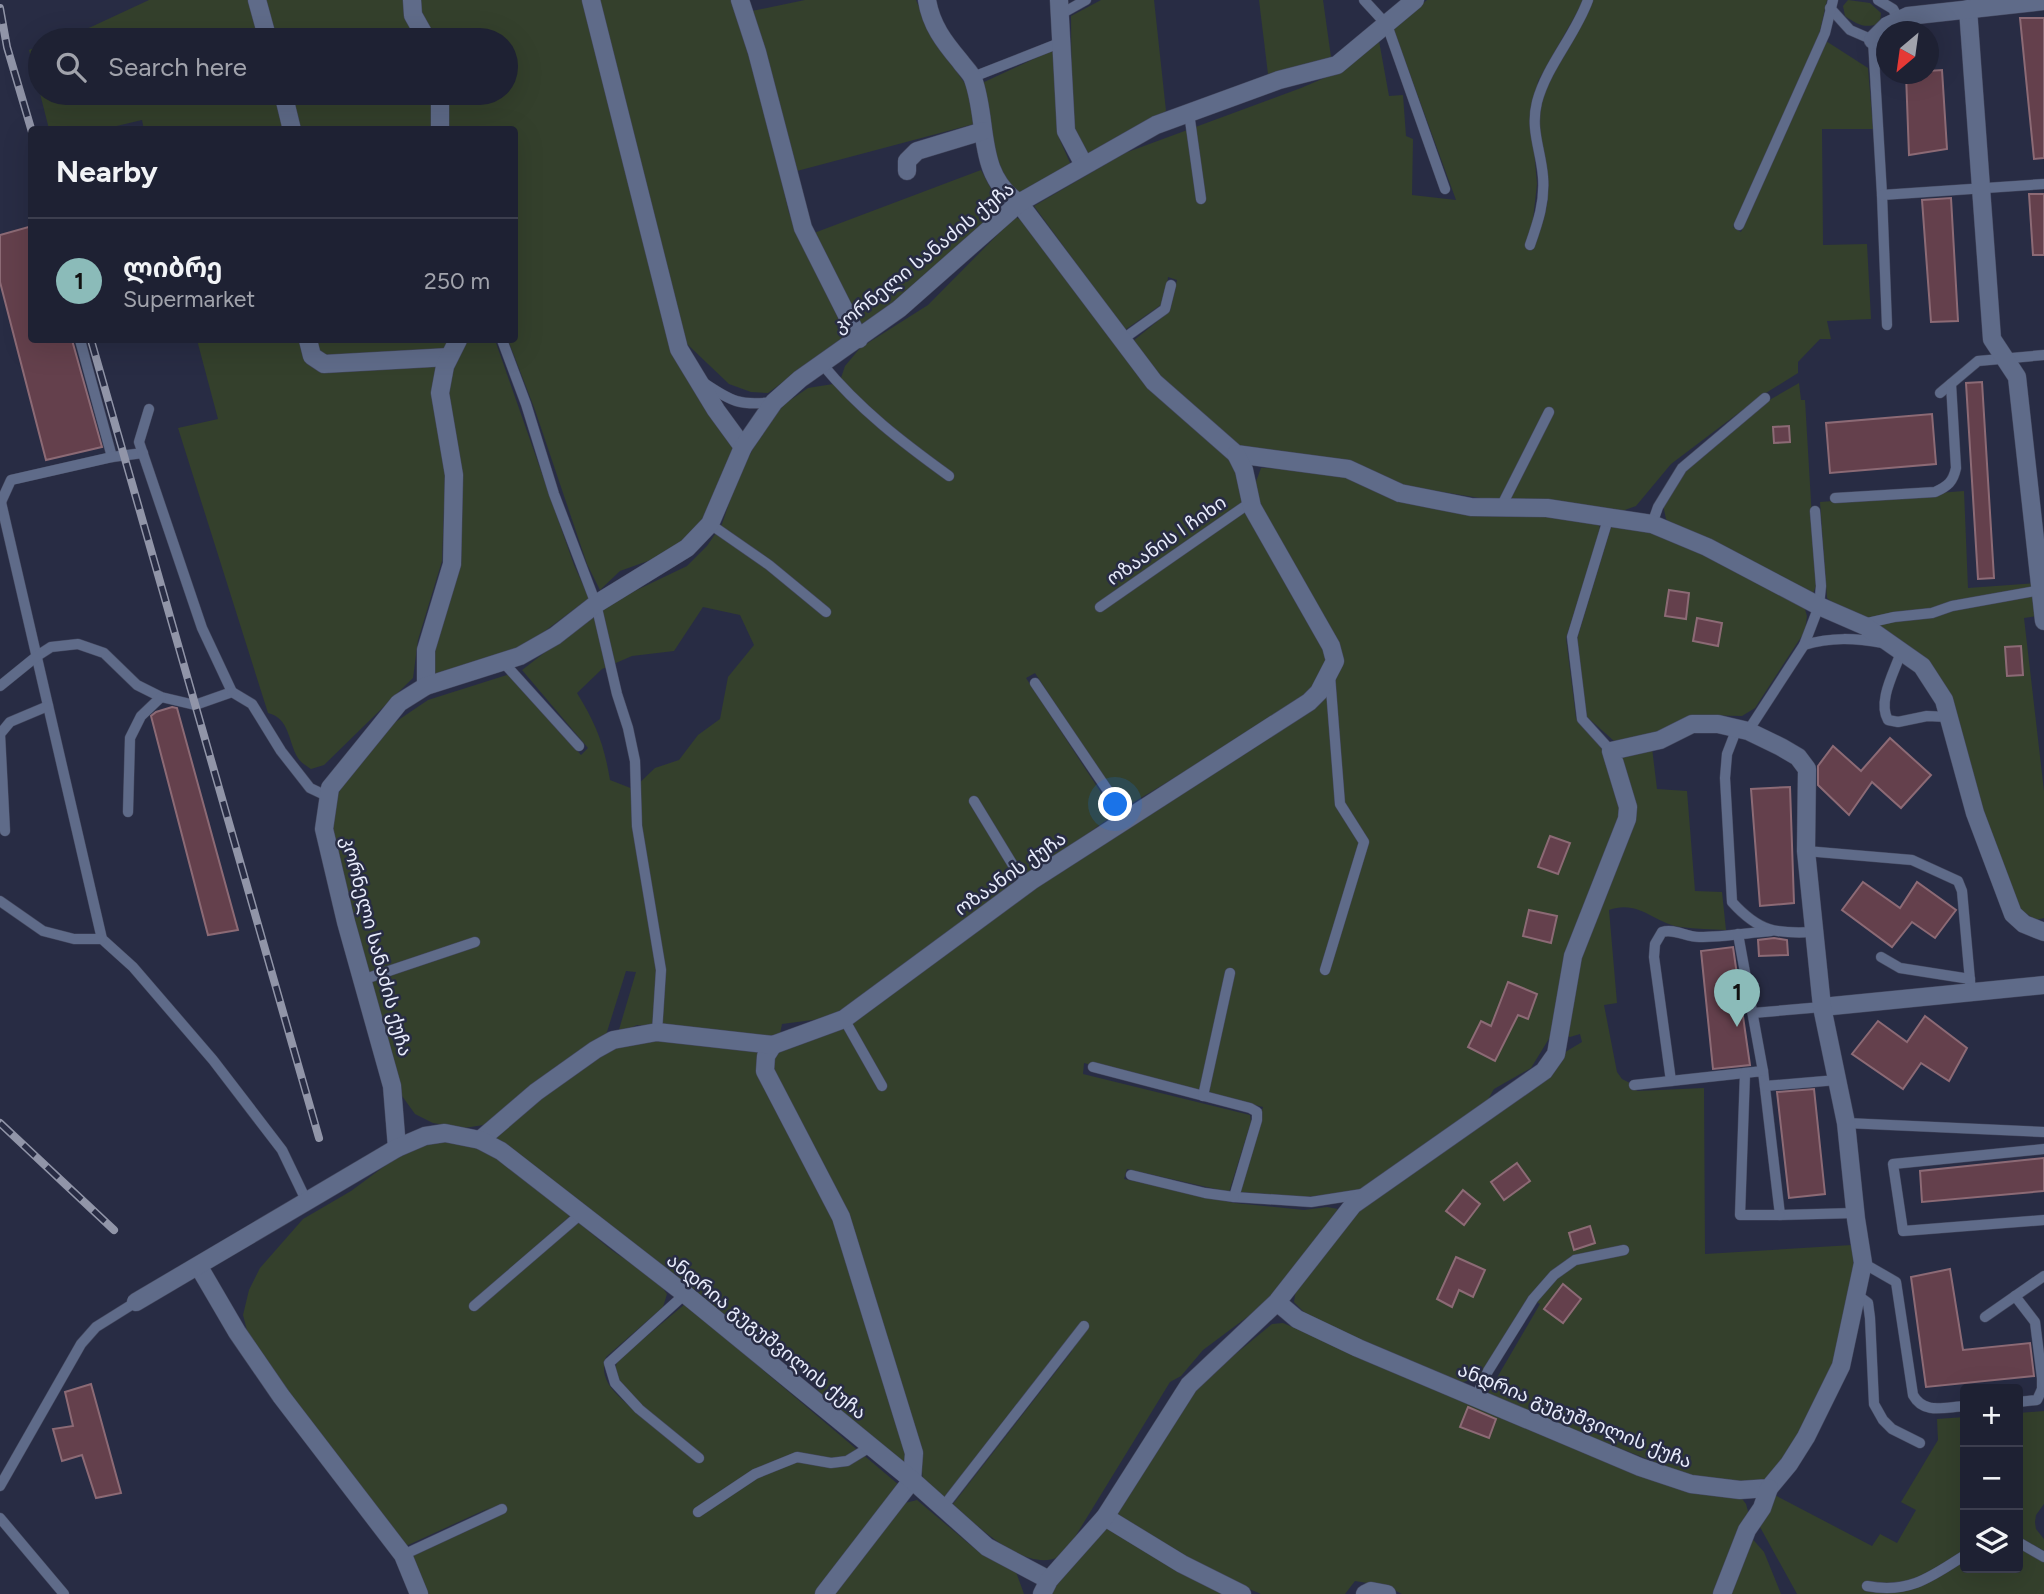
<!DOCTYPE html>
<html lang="en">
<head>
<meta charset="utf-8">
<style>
	:root { --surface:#1e2133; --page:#26293b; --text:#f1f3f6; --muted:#a1a3ac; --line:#3c3e4e; --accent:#8bbbb9 }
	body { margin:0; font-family:Figtree,"Noto Sans Georgian",sans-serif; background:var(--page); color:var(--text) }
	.controls { position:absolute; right:21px; bottom:21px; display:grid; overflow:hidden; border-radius:7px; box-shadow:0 7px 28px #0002 }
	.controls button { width:63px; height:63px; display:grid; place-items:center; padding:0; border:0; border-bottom:2px solid var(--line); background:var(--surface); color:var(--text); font:35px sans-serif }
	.compass { position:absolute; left:1876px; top:21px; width:63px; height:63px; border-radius:50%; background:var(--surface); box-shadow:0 7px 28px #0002; rotate:209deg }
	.you { position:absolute; left:1116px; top:805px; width:24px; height:24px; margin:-18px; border:5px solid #fff; border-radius:50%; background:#1a73e8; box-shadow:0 0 0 10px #1a73e833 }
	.badge { display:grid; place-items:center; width:46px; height:46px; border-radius:50%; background:var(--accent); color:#111; font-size:23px; font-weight:700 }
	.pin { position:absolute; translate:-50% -58px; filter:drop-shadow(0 2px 4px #0008) }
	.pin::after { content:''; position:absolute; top:37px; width:24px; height:21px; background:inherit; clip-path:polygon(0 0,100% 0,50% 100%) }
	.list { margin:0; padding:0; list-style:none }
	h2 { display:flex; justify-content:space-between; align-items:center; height:91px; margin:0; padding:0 28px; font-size:30px }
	h2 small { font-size:23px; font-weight:400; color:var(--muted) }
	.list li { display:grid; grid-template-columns:46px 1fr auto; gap:21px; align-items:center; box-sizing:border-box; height:126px; padding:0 28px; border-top:2px solid var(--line) }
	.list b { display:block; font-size:26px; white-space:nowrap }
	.list p { margin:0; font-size:23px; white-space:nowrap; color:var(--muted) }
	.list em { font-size:23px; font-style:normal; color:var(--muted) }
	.icon { flex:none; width:38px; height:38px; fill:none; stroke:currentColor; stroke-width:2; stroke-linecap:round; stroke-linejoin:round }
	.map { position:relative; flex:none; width:2044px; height:1594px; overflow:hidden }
	.search { position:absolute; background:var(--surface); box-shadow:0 7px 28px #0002; left:28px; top:28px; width:490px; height:77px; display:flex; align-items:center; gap:18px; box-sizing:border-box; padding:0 24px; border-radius:38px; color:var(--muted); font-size:26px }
	.panel { position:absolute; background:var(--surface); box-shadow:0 7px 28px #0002; left:28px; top:126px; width:490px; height:217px; border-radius:7px }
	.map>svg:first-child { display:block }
	.green { fill:#34402c; fill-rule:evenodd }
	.building { fill:#64404c; stroke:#8c6a75; stroke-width:2 }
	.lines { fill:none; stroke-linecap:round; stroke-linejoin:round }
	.service-casing { stroke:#43475e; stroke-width:11 }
	.minor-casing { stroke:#43475e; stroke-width:19 }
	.service { stroke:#5f6b89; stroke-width:10 }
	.minor { stroke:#5f6b89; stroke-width:18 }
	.rail-casing { stroke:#9195a8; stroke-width:8 }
	.rail { stroke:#282c44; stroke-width:5; stroke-dasharray:16; stroke-linecap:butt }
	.labels { text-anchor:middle; stroke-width:5; stroke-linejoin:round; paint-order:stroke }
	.street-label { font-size:19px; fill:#e8ecfc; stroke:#282c44 }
</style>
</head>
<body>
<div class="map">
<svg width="2044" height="1594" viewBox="0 0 2044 1594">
	<rect width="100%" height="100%" fill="#282c44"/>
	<!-- green -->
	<g class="green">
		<path d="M149,0H405L417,40H56L91,27Z"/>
		<path d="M415,0H586L661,306L737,451L706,515L688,536L659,557L620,571L600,590L587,564L535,410L508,340H514V130L447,129V93H506V40H434Z"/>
		<path d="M595,0H732L767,119L789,213L845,333L841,339L768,393L751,392L729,384L686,343Z"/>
		<path d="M805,0H916L933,38L968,88L974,124L797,171L747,12Z"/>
		<path d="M1101,0H1154L1166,111L1086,158L1072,131L1071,16Z"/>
		<path d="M1259,0H1323L1331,57L1268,74Z"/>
		<path d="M1427,0H1584L1538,81L1531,117L1537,184L1533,219L1543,222C1545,213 1548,204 1548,195C1548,165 1534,136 1541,105C1550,66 1580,37 1593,0H1827L1819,35L1733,227L1741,232L1826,41L1868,68L1873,129H1822L1823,245L1867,244L1871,319L1827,321L1831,339H1820L1798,362V373L1761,396L1671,464L1636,506L1619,512L1553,502L1480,498L1405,486L1347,462L1235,448L1162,382L1133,341L1170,311L1177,280L1168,277L1165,302L1125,330L1034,206L1125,153L1301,88L1336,73L1379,41L1389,96L1403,95L1406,136L1413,139L1412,195L1456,200L1393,28Z"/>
		<path d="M1848,0L1870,3L1881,13L1880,23C1865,29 1858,25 1845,16L1843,6Z"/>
		<path d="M40,46V93H431L432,129L144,130L142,120L104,129H49L29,50Z"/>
		<path d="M1055,49L1059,138L1071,165L1017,195C990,158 990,127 982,83Z"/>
		<path d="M981,170L1001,208L901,297L862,324L836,281L814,233Z"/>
		<path d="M1015,217L1024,221L1234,466L1327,651V663L1310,691L1241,738L1124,808L1035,673L1026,678L1115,814L856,1000L828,1018L782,1024L779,1039L759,1040L637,1025L618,1033L636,972L626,971L606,1035L490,1124L464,1128L433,1123L415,1114L397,1089L329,829L333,803L357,760L385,729L428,700L510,674L581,755L588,748L522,670L570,633L593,611L687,566L707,546L722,524L738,477L765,426L786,403L808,388L833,384L841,378L845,366L860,348L928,305ZM703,607L740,615L754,645L728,677L720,719L698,735L679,760L655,768L633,789L610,780C604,744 596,724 577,693L602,669L632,656L674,651Z"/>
		<path d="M197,340H450L442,561L418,640L413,678L324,765L311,769C307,766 301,763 298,758C288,742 290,718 268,713L178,428L218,419Z"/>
		<path d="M463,340H495L574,565L589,598L525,646L437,676L431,669L430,660L456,569L455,453L448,384Z"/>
		<path d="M1799,383L1801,400H1805L1816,586L1812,596L1682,533L1666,519L1663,505L1685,471L1766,402Z"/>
		<path d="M1261,468L1323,470L1348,475L1405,499L1550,512L1599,524L1600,530L1566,638L1576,718L1608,756L1624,813L1569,951L1550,1037L1531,1068L1494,1089L1483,1108L1364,1190L1306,1197L1240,1192L1263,1107L1084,1063L1083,1074L1250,1115L1251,1122L1229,1192L1127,1169L1124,1179L1234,1203L1304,1210L1327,1207L1338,1209L1270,1300L1203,1350L1181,1376L1170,1382L1070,1545C1067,1548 1062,1555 1058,1557C1025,1573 975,1524 953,1504L1072,1351L1062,1346L943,1499L923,1481L921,1462L874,1310L770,1076L773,1059L777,1052L800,1045L856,1016L1055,873L1317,707L1338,675L1342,659L1257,504L1254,487Z"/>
		<path d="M1964,491L1968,588L2036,583L2037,616L2024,618L2044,791V918L2036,920L2015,906L1943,690L1827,598L1820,502Z"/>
		<path d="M1612,524C1684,536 1741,571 1804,606L1807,616L1805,631L1755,708L1742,716L1696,715L1667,731L1614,741L1586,716L1577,639Z"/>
		<path d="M1652,748L1657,789L1687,791L1695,891L1722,892L1726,930C1711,929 1696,929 1681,927C1655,924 1639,899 1609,910L1617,1003L1604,1005L1617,1072L1622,1079L1634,1085L1637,1091L1704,1088L1705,1254L1852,1245L1854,1269L1833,1366L1799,1435L1778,1466L1764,1481L1745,1485L1707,1480L1680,1472L1510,1405L1488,1393L1540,1304L1528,1297L1483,1371L1475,1379L1455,1384L1308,1316L1294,1302L1296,1289L1354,1214L1562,1054L1582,1042L1580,1034L1570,1037L1565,1035L1579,956L1626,838L1618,758Z"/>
		<path d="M635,1037L766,1049L762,1054L832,1206L909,1449L905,1467L830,1408L809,1377L785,1362L496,1139L503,1129L578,1069Z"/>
		<path d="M453,1139C499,1153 534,1186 571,1215L494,1283L578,1222C593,1234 608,1249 625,1259C643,1270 655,1276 667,1294L663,1307L606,1357C603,1367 603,1373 608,1383C617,1401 681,1447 701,1462L704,1456C682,1438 632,1404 619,1381C615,1375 615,1366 618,1360L685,1304L899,1485L816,1594H427L409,1555L491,1507L406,1546L285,1392L249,1338L243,1315L249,1290L260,1268L303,1219L351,1191L409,1148L427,1141Z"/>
		<path d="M1283,1323C1383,1366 1482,1410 1583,1450C1631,1470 1686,1501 1740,1496L1746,1504L1749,1515L1718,1594H1402L1386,1586L1355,1581L1345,1594H1261L1200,1568L1115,1517L1193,1389L1272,1324Z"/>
		<path d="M2044,1411V1504L2036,1515L2035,1522L2036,1529L2044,1539V1551L2018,1537V1413Z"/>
		<path d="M1965,1417V1568H2018V1548L2044,1561V1594H1797L1760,1527L1771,1493L1872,1546L1880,1534L1897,1543L1916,1510L1901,1502L1938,1440L1937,1419Z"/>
		<path d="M917,1500L974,1548L1016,1572L1024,1594H829L905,1503Z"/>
		<path d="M1110,1525L1232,1594H1046L1103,1527Z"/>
		<path d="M1749,1535L1764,1552L1781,1594H1726Z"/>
	</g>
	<!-- building -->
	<g class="building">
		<path d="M2020,18H2044V158L2034,159Z"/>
		<path d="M1942,70L1947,149L1909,155L1906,74H1928V71Z"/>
		<path d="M2029,194H2044V255H2033Z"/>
		<path d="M1951,198L1958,321L1931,322L1922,200Z"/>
		<path d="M32,226V340H72L102,447L46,460L0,282V235Z"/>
		<path d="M1982,382L1994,578L1978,579L1966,383Z"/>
		<path d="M1932,414L1936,464L1830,473L1826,423Z"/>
		<path d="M1789,426L1790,442L1774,443L1773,427Z"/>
		<path d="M1669,590L1689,593L1686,619L1665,616Z"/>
		<path d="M1697,618L1722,623L1718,646L1693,641Z"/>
		<path d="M2021,646L2023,675L2007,676L2005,647Z"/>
		<path d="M172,707L177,708L238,930L208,935L151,716L156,712Z"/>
		<path d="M1890,738L1931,775L1901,808L1872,782L1849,815L1818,785V766L1833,746L1861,771Z"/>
		<path d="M1790,787L1794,903L1760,906L1751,789Z"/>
		<path d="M1550,836L1570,843L1558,874L1538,867Z"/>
		<path d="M1863,882L1900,908L1917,882L1956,910L1935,938L1912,922L1892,947L1842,910Z"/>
		<path d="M1529,910L1557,916L1551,943L1523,936Z"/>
		<path d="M1774,938L1787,940L1788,955L1759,956L1758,940Z"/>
		<path d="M1733,947L1750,1065L1713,1069L1701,951Z"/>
		<path d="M1508,982L1537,994L1528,1019L1518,1015L1495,1061L1468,1047L1481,1021L1491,1026Z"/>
		<path d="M1925,1016L1967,1048L1949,1081L1921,1063L1903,1089L1852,1054L1878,1021L1907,1042Z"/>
		<path d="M1814,1089L1825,1194L1789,1198L1777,1092Z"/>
		<path d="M2044,1158V1191L1922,1202L1920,1171Z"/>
		<path d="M1517,1163L1530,1181L1504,1200L1491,1182Z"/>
		<path d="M1463,1190L1480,1204L1464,1225L1446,1211Z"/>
		<path d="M1590,1226L1595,1243L1574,1250L1569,1233Z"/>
		<path d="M1456,1257L1485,1270L1473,1297L1459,1290L1452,1307L1437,1299Z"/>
		<path d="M1950,1269L1963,1350L2030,1343L2034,1376L1926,1387L1911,1277Z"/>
		<path d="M1563,1284L1581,1299L1563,1323L1544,1309Z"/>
		<path d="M91,1384L121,1493L96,1498L82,1455L62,1461L53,1429L73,1426L65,1392Z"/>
		<path d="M1468,1407L1496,1419L1489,1438L1460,1427Z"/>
	</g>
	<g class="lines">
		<defs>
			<g id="service">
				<path d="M1364,0L1387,25L1445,189"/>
				<path d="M1878,0L1893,9L1899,20"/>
				<path d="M1830,8L1850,30L1873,40L1882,195L1887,325"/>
				<path d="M1061,14L1086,0"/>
				<path d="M973,77L1062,42"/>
				<path d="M215,99L241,93"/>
				<path d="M1189,113L1201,199"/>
				<path d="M1882,195L2044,184"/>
				<path d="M1739,225L1825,33L1833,0"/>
				<path d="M1530,245C1538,222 1545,202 1543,177C1541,150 1530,130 1537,102C1547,65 1575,36 1588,0"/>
				<path d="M1123,339L1165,309L1171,285"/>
				<path d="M80,340L112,457"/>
				<path d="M502,340L526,404L554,494L596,604L617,694L628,728L635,761L637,826L661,970L657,1032"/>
				<path d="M822,364C860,410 902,442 949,476"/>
				<path d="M704,383C732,402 740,406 774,402"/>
				<path d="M1940,393L1978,361L2044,355"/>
				<path d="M0,498L102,939L133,967L213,1060L282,1150L306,1200"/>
				<path d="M1835,498L1935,492C1948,486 1953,482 1956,468L1951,384"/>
				<path d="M1,502L11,480L112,457L143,453"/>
				<path d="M1501,507L1549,412"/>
				<path d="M1609,516L1572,637L1582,719L1611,751"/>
				<path d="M710,524L769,565L826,612"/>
				<path d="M1652,524L1658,507L1682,468L1765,398"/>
				<path d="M1100,607L1251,502"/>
				<path d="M1863,624L1894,617L1932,613L1952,606L2041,590"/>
				<path d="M1804,645C1831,637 1855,638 1883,643"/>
				<path d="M1901,652C1895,671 1877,701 1888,720L1898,722L1927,716L1948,717"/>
				<path d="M503,662L579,746"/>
				<path d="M1035,683L1127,819"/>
				<path d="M0,686L37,656L51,647L78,644L104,653L137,685L161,697L195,705L232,692L202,628L139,442L149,409"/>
				<path d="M232,692L252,704L281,751L310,788L329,797"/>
				<path d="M1737,728L1727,754L1725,778L1732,902C1759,932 1776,934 1814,932"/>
				<path d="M1748,731L1804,645L1819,606L1821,586L1815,511"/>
				<path d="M974,801L1025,885"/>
				<path d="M128,812L130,738L141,716L161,697"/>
				<path d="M5,831L0,734L10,722L48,706"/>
				<path d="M1806,851L1912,860L1958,881L1962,891L1971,992"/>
				<path d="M0,901L43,931L74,939H102"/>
				<path d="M1771,931C1747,933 1723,937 1699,937C1686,937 1674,928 1662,932L1655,944L1654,957L1671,1081L1763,1071L1780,1215L1855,1213"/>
				<path d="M1738,934L1763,1071"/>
				<path d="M1881,957L1900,968L1970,979"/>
				<path d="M1325,970L1364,842L1340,804L1330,676"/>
				<path d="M362,980L475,942"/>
				<path d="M1753,1013L1822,1007"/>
				<path d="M844,1019L882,1086"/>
				<path d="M1093,1067L1250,1108L1257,1112V1120L1234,1197L1311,1202L1362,1194"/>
				<path d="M1745,1073L1740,1215H1780"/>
				<path d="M1634,1085L1671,1081"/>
				<path d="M1765,1086L1837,1080"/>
				<path d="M1203,1096L1230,973"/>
				<path d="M1846,1123L2044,1132"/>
				<path d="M2044,1149L1893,1164L1903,1231L2044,1220"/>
				<path d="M1131,1175L1205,1193L1234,1197"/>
				<path d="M1863,1263L1896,1282L1913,1395C1924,1415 1945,1407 1965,1406"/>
				<path d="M685,1294L609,1363L615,1383L639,1409L699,1458"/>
				<path d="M1856,1294L1868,1303L1870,1318L1874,1404L1883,1420L1892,1429L1920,1443"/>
				<path d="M2015,1296L2035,1322L2042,1378V1389L2037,1400L2018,1402"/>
				<path d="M474,1306L582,1213"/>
				<path d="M1985,1317L2044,1276"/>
				<path d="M1475,1399L1488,1371L1533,1299L1554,1275L1575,1260L1624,1250"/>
				<path d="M0,1486L81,1344L96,1327L136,1302"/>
				<path d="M943,1507L1084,1326"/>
				<path d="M698,1512L755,1474L797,1457L831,1463L847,1461L870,1447"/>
				<path d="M0,1518L64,1594"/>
				<path d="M2018,1542L2044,1557"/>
				<path d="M403,1555L502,1509"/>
				<path d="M1867,1586C1909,1594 1931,1577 1965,1555"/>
			</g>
			<g id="minor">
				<path d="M257,0L268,40"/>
				<path d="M412,0L413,15L427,40"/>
				<path d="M591,0L679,349L716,410L743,447"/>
				<path d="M740,0L757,52L803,228L859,339"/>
				<path d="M927,0C931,25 944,42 960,61C964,67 971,73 973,79C989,122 975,174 1019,203L1154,382L1236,454L1348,469L1400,493L1471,507L1547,508L1652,524L1707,547L1819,606L1865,626L1922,666L1944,700L1975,813L2013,914L2024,924L2044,932"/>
				<path d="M1059,0L1066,131L1084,165"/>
				<path d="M1968,9L1992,339L2017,377L2044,621"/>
				<path d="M1873,40L1887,26L1908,16L2044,1"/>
				<path d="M283,93L292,130"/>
				<path d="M440,130V93"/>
				<path d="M907,171V161L917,151L983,131"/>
				<path d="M308,340L312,356L324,364L449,357"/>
				<path d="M426,686V650L452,564L454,475L440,393L445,366L458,340"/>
				<path d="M1822,1007L2044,985"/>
				<path d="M773,1045L766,1056L765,1071L841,1217L914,1453L912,1480L824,1594"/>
				<path d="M480,1140L536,1092L595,1050L613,1040L657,1032L773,1045L844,1019L1031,881L1309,702L1319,692L1335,661L1331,646L1252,507L1244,470L1236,454"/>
				<path d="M397,1148L392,1086L346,922L324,829L330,788L399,703L426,686L520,656L555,636L596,604L687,548L710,524L743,447L774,402L800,379L899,309L1019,203L1156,125L1279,80L1337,65L1415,0"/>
				<path d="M199,1267L237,1332L281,1396L403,1555L419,1594"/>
				<path d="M136,1302L397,1148L425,1136L445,1133L480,1140L501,1151L685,1294L912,1480L987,1547L1049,1580"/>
				<path d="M1105,1517L1182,1564L1242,1594"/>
				<path d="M1042,1594L1049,1580L1105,1517L1189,1385L1277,1302L1353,1205L1544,1071L1556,1054L1573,956L1627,819L1628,807L1611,751L1660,740L1692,724H1718L1748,731L1781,747L1798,757L1807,769L1806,851L1822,1007L1846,1123L1856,1219L1863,1263L1841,1366L1806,1437L1789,1464L1769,1488L1740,1490L1691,1484L1640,1467L1358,1348L1297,1319L1277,1302"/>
				<path d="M1365,1594L1371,1591L1387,1594"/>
				<path d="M1722,1594L1747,1530L1762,1508L1769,1488"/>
			</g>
		</defs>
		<!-- service casing -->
		<use href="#service" class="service-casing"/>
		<!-- minor casing -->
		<use href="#minor" class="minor-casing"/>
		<!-- service -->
		<use href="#service" class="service"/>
		<!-- minor -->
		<use href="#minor" class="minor"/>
		<defs>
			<g id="rail">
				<path d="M0,8L7,47L32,132"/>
				<path d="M91,340L319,1138"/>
				<path d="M0,1123L114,1230"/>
			</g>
		</defs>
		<!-- rail casing -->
		<use href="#rail" class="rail-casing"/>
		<!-- rail -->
		<use href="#rail" class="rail"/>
	</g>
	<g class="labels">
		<!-- street labels -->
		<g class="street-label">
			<text transform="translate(923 257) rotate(-39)" y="7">კორნელი სანაძის ქუჩა</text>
			<text transform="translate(1166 540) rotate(-35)" y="7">ოზაანის I ჩიხი</text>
			<text transform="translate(1010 873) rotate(-35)" y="7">ოზაანის ქუჩა</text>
			<text transform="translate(377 946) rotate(75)" y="7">კორნელი სანაძის ქუჩა</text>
			<text transform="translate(767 1336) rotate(39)" y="7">ანდრია გუგუშვილის ქუჩა</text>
			<text transform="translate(1575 1415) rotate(22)" y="7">ანდრია გუგუშვილის ქუჩა</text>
		</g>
	</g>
</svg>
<div class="controls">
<button>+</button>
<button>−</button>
<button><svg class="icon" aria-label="layers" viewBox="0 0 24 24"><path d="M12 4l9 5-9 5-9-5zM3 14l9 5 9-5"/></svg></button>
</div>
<svg class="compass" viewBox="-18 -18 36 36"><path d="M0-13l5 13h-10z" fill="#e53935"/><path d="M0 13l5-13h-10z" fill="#a1a3ac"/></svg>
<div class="you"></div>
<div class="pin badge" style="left:1737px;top:1027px">1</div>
<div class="search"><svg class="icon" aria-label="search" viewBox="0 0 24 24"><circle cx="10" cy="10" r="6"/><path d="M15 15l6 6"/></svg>Search here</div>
<section class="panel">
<h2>Nearby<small></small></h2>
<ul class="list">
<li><span class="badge">1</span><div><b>ლიბრე</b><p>Supermarket</p></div><em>250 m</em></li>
</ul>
</section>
</div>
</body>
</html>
